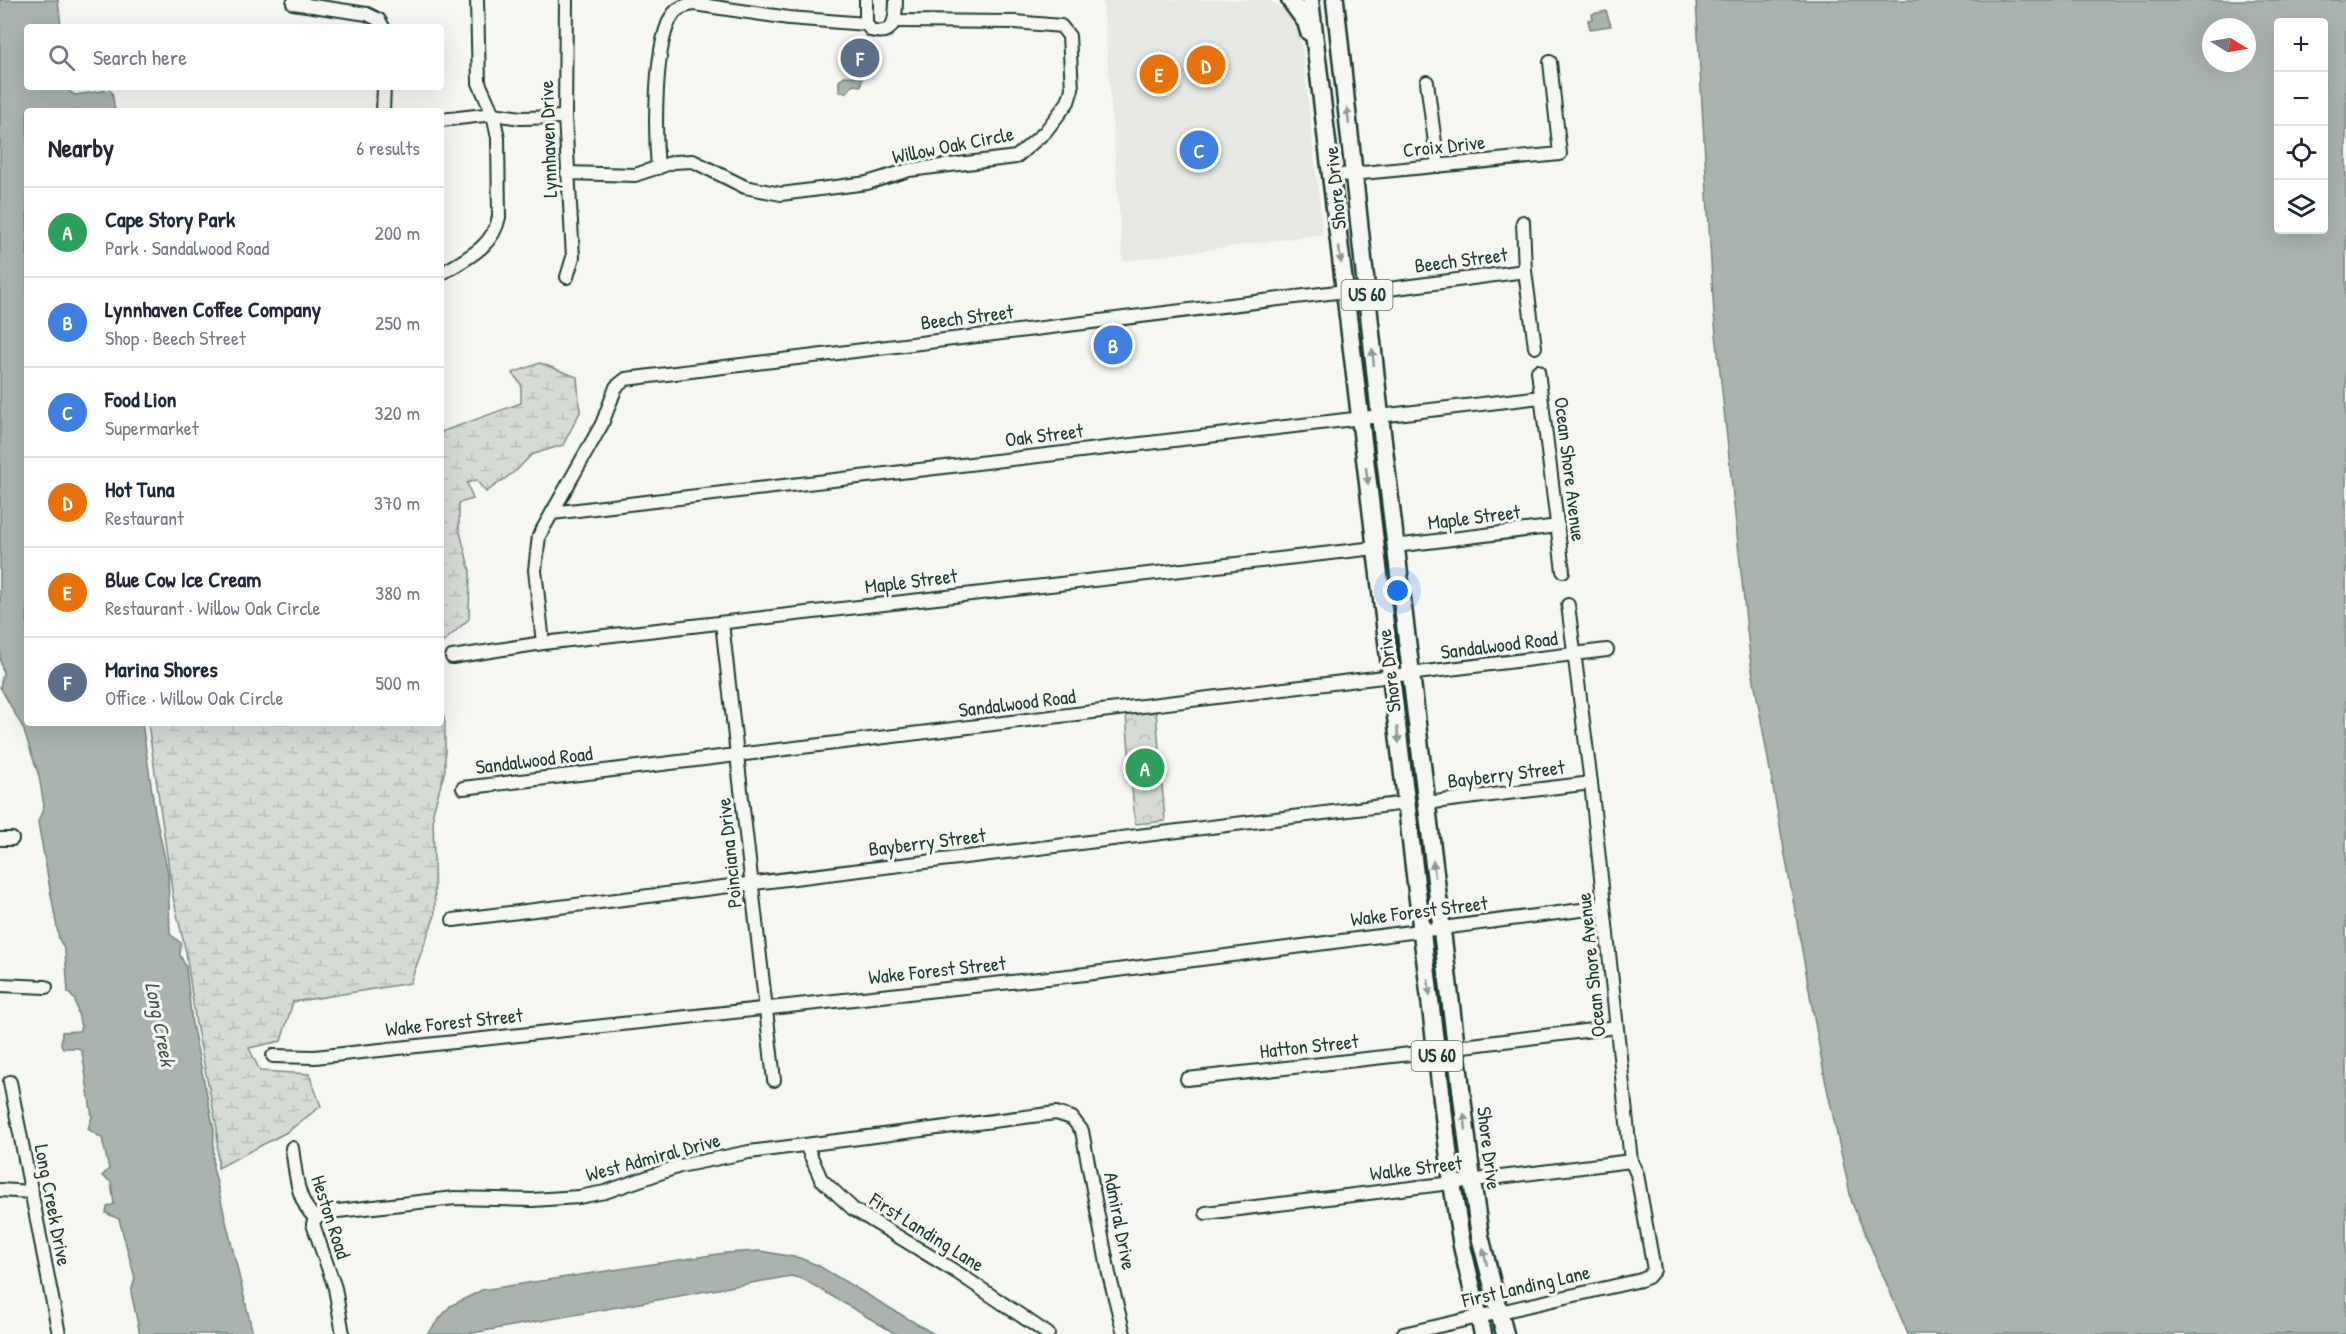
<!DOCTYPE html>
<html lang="en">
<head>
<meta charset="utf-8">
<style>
	:root { --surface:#fff; --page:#f2f2f3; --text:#1f2937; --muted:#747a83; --line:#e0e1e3; --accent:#1f6fb2 }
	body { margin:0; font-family:"Patrick Hand",sans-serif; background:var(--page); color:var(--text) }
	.controls { position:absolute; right:18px; top:18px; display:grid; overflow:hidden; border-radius:6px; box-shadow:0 6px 24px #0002 }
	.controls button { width:54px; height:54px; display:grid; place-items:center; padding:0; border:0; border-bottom:2px solid var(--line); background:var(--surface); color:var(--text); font:30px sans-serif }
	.compass { position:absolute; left:2202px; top:18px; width:54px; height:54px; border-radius:50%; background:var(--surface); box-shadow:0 6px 24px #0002; rotate:101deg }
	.you { position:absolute; left:1398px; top:591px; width:21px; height:21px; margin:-15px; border:4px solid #fff; border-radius:50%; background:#1a73e8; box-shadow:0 0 0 9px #1a73e833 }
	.badge { display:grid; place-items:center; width:39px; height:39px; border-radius:50%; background:var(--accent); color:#fff; font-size:20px; font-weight:700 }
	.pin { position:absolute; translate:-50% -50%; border:3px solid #fff; box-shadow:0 2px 6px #0006 }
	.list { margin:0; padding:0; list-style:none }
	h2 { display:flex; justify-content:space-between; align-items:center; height:78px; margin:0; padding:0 24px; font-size:26px }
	h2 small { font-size:20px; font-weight:400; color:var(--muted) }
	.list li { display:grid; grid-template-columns:39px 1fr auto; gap:18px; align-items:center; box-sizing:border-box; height:90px; padding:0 24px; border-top:2px solid var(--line) }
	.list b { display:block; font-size:22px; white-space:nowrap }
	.list p { margin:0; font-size:20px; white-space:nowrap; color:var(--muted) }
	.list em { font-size:20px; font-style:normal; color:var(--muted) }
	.icon { flex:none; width:33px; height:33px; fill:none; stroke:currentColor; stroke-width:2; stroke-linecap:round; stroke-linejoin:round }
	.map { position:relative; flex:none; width:2346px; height:1334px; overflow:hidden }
	.search { position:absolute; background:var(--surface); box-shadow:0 6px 24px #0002; left:24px; top:24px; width:420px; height:66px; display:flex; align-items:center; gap:15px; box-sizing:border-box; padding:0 21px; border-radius:6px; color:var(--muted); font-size:22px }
	.panel { position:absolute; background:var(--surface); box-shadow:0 6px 24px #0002; left:24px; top:108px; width:420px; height:618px; border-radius:6px }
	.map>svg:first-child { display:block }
	.built { fill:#e6e8e4 }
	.wetland { fill:url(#wetland-marsh); stroke:#7a8c85; stroke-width:1.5 }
	.park { fill:url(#park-crowns); stroke:#7a8c85; stroke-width:1.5 }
	.water { fill:#aab3ae; stroke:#72847d; stroke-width:1.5; fill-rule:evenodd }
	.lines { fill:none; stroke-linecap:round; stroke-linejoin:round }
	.minor-casing { stroke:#1f3d34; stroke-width:16 }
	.highway-casing { stroke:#1f3d34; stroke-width:21 }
	.minor { stroke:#f6f6f2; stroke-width:12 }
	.highway { stroke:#f6f6f2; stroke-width:16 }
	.oneway { fill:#8a9a93 }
	.labels { text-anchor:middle; stroke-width:6; stroke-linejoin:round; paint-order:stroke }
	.shield { fill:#f6f6f2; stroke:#60746d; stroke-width:1.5 }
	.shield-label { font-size:18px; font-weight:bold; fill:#1f3d34 }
	.street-label { font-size:20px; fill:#1f3d34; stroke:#f6f6f2 }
	.water-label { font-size:21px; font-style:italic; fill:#425a52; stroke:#f6f6f2 }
</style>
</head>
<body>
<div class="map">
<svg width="2346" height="1334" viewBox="0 0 2346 1334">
	<defs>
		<pattern id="wetland-marsh" width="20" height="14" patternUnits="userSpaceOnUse" patternTransform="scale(1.5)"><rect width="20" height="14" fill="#d6dbd6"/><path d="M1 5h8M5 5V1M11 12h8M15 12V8" fill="none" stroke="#b7bdb8"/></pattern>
		<pattern id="park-crowns" width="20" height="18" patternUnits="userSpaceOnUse" patternTransform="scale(1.5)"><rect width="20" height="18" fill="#d6dbd6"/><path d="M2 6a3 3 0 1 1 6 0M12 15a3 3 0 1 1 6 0" fill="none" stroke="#b7bdb8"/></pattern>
	</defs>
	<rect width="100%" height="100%" fill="#f6f6f2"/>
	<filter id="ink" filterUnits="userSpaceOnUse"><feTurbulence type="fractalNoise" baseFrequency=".0167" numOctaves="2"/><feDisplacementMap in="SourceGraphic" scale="12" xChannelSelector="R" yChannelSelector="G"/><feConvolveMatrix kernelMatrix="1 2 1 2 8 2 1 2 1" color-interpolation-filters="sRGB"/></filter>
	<g filter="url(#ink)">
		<!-- built -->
		<path class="built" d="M1103,0H1269L1286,11L1298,30L1302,49L1323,234L1123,261Z"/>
		<!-- wetland -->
		<g class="wetland">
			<path d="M540,363L577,377L580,412L563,445L531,455L517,470L486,492L476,480L467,483L473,499L459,503V528L470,571L469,619L441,644V432L521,403V384L512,373Z"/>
			<path d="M441,708L445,722V770L433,812L435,915L410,983L293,1002L281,1041L249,1048L260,1071L309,1074L321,1106L287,1132L218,1168L217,1128L196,1024L186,952L173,897L148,723H441Z"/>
		</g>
		<!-- park -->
		<path class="park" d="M1156,712L1165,821L1135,824L1126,715Z"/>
		<!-- water -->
		<g class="water">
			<path d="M0,0H58L61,27H27V87H69L70,92L75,95L109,90L112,92L115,111H27V723H142L155,812L168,873L170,934L181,943L180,955L186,967L192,1024L214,1129L213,1167L253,1334H140L131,1292L135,1278L119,1219L106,1213L107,1207L114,1204L111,1182L102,1176L109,1169L102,1138L88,1129L92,1117L82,1052L78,1048H63L61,1044L62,1032L79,1031L81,1027L75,1000L68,992L65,951L59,939L38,822L44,806L39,776L23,728L0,687L3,673L0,659Z"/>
			<path d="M1696,0H2346V1334H1908L1852,1203L1825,1079L1750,658L1714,314ZM2324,22V230H2278V22ZM2211,27H2247V63H2211Z"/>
			<path d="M1606,11L1611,26L1590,29L1588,20L1593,19L1592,14Z"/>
			<path d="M844,76L862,77L861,86L853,85L847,92H839V81Z"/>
			<path d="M760,1251L800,1258L817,1265L934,1334H896L803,1279L791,1276L467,1334H427L450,1306L482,1290L725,1253Z"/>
		</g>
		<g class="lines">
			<defs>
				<g id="minor">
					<path d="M477,0L479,83L493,114L521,118L565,117"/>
					<path d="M566,0L565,117L573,257L567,277"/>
					<path d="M293,3L367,14L379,20L383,27"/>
					<path d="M866,24V0"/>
					<path d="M1427,82L1438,166"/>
					<path d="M383,111L384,87"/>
					<path d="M441,120L493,114L498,138L499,217C493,248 465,259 441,274"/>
					<path d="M658,168C655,135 653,40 674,13C679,7 686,5 694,4L789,18L866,24L871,30C895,37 896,18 896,0"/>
					<path d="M567,173L635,175L674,162L693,161L745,187L781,194L867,183L909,170L1016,157L1045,132L1068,102L1072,89L1069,36L1061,26L1015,22L896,21"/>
					<path d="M1331,176L1560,154L1550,62"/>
					<path d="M1523,222L1525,271L1535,347"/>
					<path d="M1366,292L1525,271"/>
					<path d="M1538,371L1563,571"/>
					<path d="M552,513L1541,397"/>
					<path d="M1395,546L1558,526"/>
					<path d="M722,623L774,1080"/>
					<path d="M543,643L535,570L539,536L602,424L616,387L626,379L1345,291"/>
					<path d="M452,657L543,643L1375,548"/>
					<path d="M463,788L1607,650"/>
					<path d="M1426,803L1591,783"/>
					<path d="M0,839H12"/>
					<path d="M453,920L1406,803"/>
					<path d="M0,985L46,987"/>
					<path d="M1456,1047L1616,1027"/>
					<path d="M273,1056L315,1057L1086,974L1604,907"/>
					<path d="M1187,1079L1437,1051"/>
					<path d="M10,1082L59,1334"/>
					<path d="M806,1145L821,1179L853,1209L958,1273L1048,1334"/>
					<path d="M292,1148C296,1172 296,1200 315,1218L313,1224L335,1288L343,1334"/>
					<path d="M0,1190L32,1192"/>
					<path d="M1206,1213L1631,1161"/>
					<path d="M315,1218L329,1212L455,1198L532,1200L579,1197L605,1192L680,1166L749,1152L1056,1113L1072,1118L1082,1131L1109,1274L1124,1334"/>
					<path d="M1403,1334L1641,1280L1648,1277L1654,1270L1637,1174L1631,1161L1591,783L1568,605"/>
				</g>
				<g id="highway">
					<path d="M1290,0L1306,22L1309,32"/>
					<path d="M1310,0L1452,1183L1462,1246L1483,1334"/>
					<path d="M1335,0L1380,416L1472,1180L1480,1236L1505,1334"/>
				</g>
			</defs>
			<!-- minor casing -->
			<use href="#minor" class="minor-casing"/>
			<!-- highway casing -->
			<use href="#highway" class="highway-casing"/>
			<!-- minor -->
			<use href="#minor" class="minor"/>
			<!-- highway -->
			<use href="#highway" class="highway"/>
		</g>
		<!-- one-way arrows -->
		<defs><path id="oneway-solid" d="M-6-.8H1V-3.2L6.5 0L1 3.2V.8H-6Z" transform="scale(1.5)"/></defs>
		<g class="oneway">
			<use href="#oneway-solid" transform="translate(1348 116) rotate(-96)"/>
			<use href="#oneway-solid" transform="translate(1340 255) rotate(83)"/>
			<use href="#oneway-solid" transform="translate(1373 357) rotate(-96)"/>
			<use href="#oneway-solid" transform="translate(1367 476) rotate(83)"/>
			<use href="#oneway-solid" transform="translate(1398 735) rotate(83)"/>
			<use href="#oneway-solid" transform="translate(1434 869) rotate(-97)"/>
			<use href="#oneway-solid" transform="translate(1429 987) rotate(83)"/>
			<use href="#oneway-solid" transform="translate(1465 1122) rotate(-97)"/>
			<use href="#oneway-solid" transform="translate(1485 1257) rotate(-103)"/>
		</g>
	</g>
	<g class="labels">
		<!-- shield labels -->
		<g class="shield">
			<rect x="1341.5" y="280" width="51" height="30" rx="4.5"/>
			<rect x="1411.5" y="1041" width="51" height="30" rx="4.5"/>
		</g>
		<g class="shield-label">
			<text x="1367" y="301">US 60</text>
			<text x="1437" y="1062">US 60</text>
		</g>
		<!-- street labels -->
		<g class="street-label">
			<text transform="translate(548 139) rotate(-92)" y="7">Lynnhaven Drive</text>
			<text transform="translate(953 145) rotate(-11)" y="7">Willow Oak Circle</text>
			<text transform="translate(1444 146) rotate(-6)" y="7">Croix Drive</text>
			<text transform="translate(1335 188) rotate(-96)" y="7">Shore Drive</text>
			<text transform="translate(1461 260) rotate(-7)" y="7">Beech Street</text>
			<text transform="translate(967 317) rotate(-7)" y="7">Beech Street</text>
			<text transform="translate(1044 435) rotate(-7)" y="7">Oak Street</text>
			<text transform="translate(1570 469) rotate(83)" y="7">Ocean Shore Avenue</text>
			<text transform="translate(1474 517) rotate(-7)" y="7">Maple Street</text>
			<text transform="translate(911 581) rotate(-7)" y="7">Maple Street</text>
			<text transform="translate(1499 645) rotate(-7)" y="7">Sandalwood Road</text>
			<text transform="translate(1389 671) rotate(-97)" y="7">Shore Drive</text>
			<text transform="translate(1017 703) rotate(-7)" y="7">Sandalwood Road</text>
			<text transform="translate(534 760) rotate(-7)" y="7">Sandalwood Road</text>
			<text transform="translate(1506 774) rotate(-7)" y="7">Bayberry Street</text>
			<text transform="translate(927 842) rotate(-7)" y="7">Bayberry Street</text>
			<text transform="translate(729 853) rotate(-96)" y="7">Poinciana Drive</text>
			<text transform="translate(1419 911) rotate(-7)" y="7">Wake Forest Street</text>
			<text transform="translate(1591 965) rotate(-96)" y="7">Ocean Shore Avenue</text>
			<text transform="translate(937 970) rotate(-6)" y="7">Wake Forest Street</text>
			<text transform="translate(454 1022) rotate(-6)" y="7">Wake Forest Street</text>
			<text transform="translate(1309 1046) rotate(-6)" y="7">Hatton Street</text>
			<text transform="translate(1489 1148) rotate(83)" y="7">Shore Drive</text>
			<text transform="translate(653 1157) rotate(-15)" y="7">West Admiral Drive</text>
			<text transform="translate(1416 1168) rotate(-7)" y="7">Walke Street</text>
			<text transform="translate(53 1205) rotate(79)" y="7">Long Creek Drive</text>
			<text transform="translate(331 1217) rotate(72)" y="7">Heston Road</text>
			<text transform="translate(1120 1221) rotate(79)" y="7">Admiral Drive</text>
			<text transform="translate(927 1232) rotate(32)" y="7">First Landing Lane</text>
			<text transform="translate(1526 1286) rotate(-13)" y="7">First Landing Lane</text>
		</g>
		<!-- water labels -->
		<g class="water-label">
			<text transform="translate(160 1024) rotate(79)" y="7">Long Creek</text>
		</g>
	</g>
</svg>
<div class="controls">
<button>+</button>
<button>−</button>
<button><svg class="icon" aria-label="locate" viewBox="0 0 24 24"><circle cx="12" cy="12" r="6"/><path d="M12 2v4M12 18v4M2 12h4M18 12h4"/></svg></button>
<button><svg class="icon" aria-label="layers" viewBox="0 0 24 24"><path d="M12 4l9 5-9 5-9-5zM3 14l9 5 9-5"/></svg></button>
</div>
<svg class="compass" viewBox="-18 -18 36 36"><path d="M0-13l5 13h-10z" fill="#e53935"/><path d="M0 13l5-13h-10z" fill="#747a83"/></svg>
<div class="you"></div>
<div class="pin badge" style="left:1145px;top:768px;background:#2e9e5b">A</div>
<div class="pin badge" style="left:1113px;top:345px;background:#3f7fe0">B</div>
<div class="pin badge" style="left:1199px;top:150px;background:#3f7fe0">C</div>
<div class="pin badge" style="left:1206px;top:65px;background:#e8710a">D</div>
<div class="pin badge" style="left:1159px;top:74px;background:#e8710a">E</div>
<div class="pin badge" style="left:860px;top:58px;background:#5c6f8a">F</div>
<div class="search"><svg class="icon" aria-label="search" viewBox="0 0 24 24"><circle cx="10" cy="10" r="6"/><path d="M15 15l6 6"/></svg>Search here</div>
<section class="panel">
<h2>Nearby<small>6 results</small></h2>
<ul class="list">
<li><span class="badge" style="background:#2e9e5b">A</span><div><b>Cape Story Park</b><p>Park · Sandalwood Road</p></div><em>200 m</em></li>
<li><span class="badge" style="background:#3f7fe0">B</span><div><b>Lynnhaven Coffee Company</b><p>Shop · Beech Street</p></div><em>250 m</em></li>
<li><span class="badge" style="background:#3f7fe0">C</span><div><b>Food Lion</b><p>Supermarket</p></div><em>320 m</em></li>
<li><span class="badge" style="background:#e8710a">D</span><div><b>Hot Tuna</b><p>Restaurant</p></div><em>370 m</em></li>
<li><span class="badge" style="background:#e8710a">E</span><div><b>Blue Cow Ice Cream</b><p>Restaurant · Willow Oak Circle</p></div><em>380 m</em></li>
<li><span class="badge" style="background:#5c6f8a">F</span><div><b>Marina Shores</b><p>Office · Willow Oak Circle</p></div><em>500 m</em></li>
</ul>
</section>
</div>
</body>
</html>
